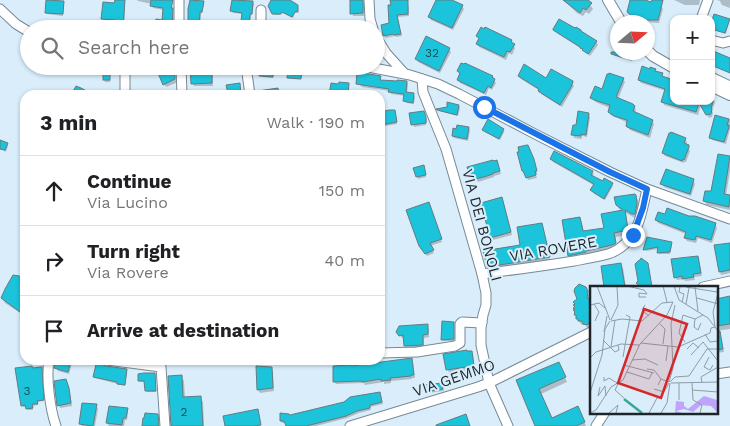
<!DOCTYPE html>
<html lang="en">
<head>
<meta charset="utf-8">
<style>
	:root { --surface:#fff; --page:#f2f2f2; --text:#202124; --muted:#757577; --line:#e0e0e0 }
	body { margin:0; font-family:"Work Sans",sans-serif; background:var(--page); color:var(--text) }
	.controls { position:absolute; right:15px; top:15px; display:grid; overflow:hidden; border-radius:10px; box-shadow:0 1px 4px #0004 }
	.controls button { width:45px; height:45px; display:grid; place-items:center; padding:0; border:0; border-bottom:1px solid var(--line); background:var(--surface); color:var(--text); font:25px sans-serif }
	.compass { position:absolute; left:610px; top:15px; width:45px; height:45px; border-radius:50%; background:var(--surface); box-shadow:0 1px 4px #0004; rotate:71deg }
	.stop { position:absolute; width:15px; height:15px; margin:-11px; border:4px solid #1a73e8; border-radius:50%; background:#fff }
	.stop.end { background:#1a73e8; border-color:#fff; box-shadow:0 1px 5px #0008 }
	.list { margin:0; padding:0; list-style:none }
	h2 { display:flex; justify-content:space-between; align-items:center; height:65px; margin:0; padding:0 20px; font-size:21px }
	h2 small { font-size:16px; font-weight:400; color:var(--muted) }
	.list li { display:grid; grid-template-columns:32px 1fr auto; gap:15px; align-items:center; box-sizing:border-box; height:70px; padding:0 20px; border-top:1px solid var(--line) }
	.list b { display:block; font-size:19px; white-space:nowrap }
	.list p { margin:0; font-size:16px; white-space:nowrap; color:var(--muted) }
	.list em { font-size:16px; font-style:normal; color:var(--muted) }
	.icon { flex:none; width:28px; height:28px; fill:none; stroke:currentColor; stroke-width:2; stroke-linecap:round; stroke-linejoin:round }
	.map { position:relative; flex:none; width:730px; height:426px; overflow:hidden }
	.search { position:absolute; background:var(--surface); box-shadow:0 1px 4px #0004; left:20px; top:20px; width:365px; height:55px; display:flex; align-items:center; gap:12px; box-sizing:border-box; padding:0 18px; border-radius:28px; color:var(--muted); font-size:19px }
	.panel { position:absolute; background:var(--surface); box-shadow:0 1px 4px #0004; left:20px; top:90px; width:365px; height:275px; border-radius:15px }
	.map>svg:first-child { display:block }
	.shadow { fill:#0003 }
	.building { fill:#1cc4db; stroke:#637c80 }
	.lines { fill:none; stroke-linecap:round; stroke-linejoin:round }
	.minor-casing { stroke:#778996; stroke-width:11 }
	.tertiary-casing { stroke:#778996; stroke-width:12 }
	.minor { stroke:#fff; stroke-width:9 }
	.tertiary { stroke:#fff; stroke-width:10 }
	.route { stroke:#1a73e8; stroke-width:6 }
	.labels { text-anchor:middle; stroke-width:4; stroke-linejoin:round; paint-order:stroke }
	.number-label { font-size:12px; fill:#1d4d56 }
	.street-label { font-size:15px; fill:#1d252a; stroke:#d9edfb }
	.inset-river { fill:none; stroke:#3aa695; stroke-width:2.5 }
	.inset-road { fill:none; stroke:#8e9da7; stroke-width:1 }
	.view { fill:#d62828; fill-opacity:0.15; stroke:#d62828; stroke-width:2.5 }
	.inset-edge { fill:none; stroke:#1d252a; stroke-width:2.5 }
</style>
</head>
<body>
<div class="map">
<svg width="730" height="426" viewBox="0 0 730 426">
	<rect width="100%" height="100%" fill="#d9edfb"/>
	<!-- shadow -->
	<g class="shadow">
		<path d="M137,0H173L172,9L173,11V29H156L163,21L164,10L153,8L152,4L138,1Z"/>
		<path d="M192,0L203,2L204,4L202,14L201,13L200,28L202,29H187Z"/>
		<path d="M233,0L253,2L254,4L252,15H251L250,29H241L243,14L233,13L232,11Z"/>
		<path d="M351,0H362L364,3V16H353L352,13Z"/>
		<path d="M391,0H404L409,7V16L397,17L402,36L396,37L395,36L386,38L384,36L390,24L392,6Z"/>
		<path d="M438,0H449L462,6L464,9L453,30L431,20L430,17Z"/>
		<path d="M561,0H584L590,5L593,9L589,14L586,12L583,16L577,13L563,0Z"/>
		<path d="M631,0H638L661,6L663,9L659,23L644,22L635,19L630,15L629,12Z"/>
		<path d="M674,0H700L699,5H685Z"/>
		<path d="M717,0H730V8L722,5L720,1Z"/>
		<path d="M63,2L64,4L63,16L47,14L46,13Z"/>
		<path d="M297,5L299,13H295L293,18L283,13L281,15H274L269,6Z"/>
		<path d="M124,8L125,12L124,29H117L115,26L116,23L104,22L103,19Z"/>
		<path d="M729,22L726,34L711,29Z"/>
		<path d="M554,29L576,30L596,42L598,45L590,56L582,49L557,33Z"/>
		<path d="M478,36L511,41L515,48L512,55L509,53L506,60L479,47L478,44L480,40Z"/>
		<path d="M449,49L451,52L440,73L418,62L416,59Z"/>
		<path d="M633,53L634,55L632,61L619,57L618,56Z"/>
		<path d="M57,66H85V69Z"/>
		<path d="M104,66H110V82H105L104,80Z"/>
		<path d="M152,66H175L171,68L176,79V83L166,87L159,73L153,69Z"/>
		<path d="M191,66H213V86H194L192,83Z"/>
		<path d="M274,66L273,78L262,77L261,76Z"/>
		<path d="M655,70L656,72L662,74L674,101H711V98L713,99L715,102L712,111L713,113L712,117L709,118L701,104L698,115L664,105L662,101L666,91L641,83L639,80Z"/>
		<path d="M458,71L492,77L496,83L492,90L489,88L486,95L460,83L458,79L460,75Z"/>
		<path d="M519,76L572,83L574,86L562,107L541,94L540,91L521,79Z"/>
		<path d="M380,77L381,81L407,82L408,84L407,94L414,95L415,97L414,104L406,103L405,101V96L391,94L390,91L362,87L360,85Z"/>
		<path d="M623,79L625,82L618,99L634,106L636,110L634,113L652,121L654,124L650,138L630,130L627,126L628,123L611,115L609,112L610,108L600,104L594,101L592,98Z"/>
		<path d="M459,106L460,108L458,116L439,111L438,110Z"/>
		<path d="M380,111L381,113H395L397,124L380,127Z"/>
		<path d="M423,112L427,120L426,125L414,127L411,114Z"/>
		<path d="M589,114L590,118L587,137L582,136V139L574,138L573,134L577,127Z"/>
		<path d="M725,118L730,119V129L726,144L712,140L710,137Z"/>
		<path d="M469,128L470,130L468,141L454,138L453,136L454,130Z"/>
		<path d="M484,130H503L504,132L500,140L485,132Z"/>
		<path d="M685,139L687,142L686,145L688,146L690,151L686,162H684V163L665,156L663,153Z"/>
		<path d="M0,141L7,144L8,146L6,152L0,149Z"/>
		<path d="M719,156L730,158V171L726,195L730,197V210L707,205L704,201L712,192Z"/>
		<path d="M551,159L592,172L594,174L592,177L603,183L612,184L613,186L605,200L593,193L592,190L595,186L553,162Z"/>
		<path d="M535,163L537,174L536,175L537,178L528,180L527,177Z"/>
		<path d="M498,164L501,174L494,176V177L478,182L477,180L473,181L471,178Z"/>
		<path d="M415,169H424L426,177L418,179Z"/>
		<path d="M693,180L695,184L691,196L664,187L662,184Z"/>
		<path d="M635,196L638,200L639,208L637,217L635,218L626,213L629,234L616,237V248L571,259L569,255L580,219L582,223L584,232L606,229L623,211L619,209L617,205Z"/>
		<path d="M503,202L512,235L493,240L491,237Z"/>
		<path d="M430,206L442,242L430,246L434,253L427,256L422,249Z"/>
		<path d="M656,220L715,224L717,228L712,243L698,238L696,243L687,241L685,238L686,234L658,223Z"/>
		<path d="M542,224L543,227L550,260L489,269L488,267L521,246Z"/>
		<path d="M671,243L672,245L670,254H659V249L646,251L645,250Z"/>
		<path d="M730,244V273L721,275L720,272Z"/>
		<path d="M698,257L699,260L702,276L694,277L695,280L685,281L684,279L677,280L675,277Z"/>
		<path d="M620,264L623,268L626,287H606L602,267Z"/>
		<path d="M25,279V316L5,303L2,298Z"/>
		<path d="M586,290L589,295V300L591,301V328L590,329L587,328L586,325H582L580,323L576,315L574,305Z"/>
		<path d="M730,297V329L716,331V299Z"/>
		<path d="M453,323L454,325V341H443L442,339Z"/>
		<path d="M427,326L429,329V337L424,338V348L407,349L405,346V338H402L398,332Z"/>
		<path d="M716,339H720L722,342L724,352L716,353Z"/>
		<path d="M472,352L473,355L475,369L449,373L447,365Z"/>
		<path d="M57,360H73L69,374L58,371L56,368Z"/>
		<path d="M142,360H160L159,363Z"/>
		<path d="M411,360L413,363L415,378H412V379L391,381V383L384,384V382L365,385L364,383L336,384L334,381L351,366Z"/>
		<path d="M42,366L44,401L37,402L38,405L32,406L33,410H28L26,407H23L22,406L17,369Z"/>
		<path d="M102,366L127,370V371L125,386L95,378V376Z"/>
		<path d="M271,368L273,372L274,391L260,393L258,390Z"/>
		<path d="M561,368L567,382L541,394L552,419L580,412L586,426H537L517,381Z"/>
		<path d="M154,374L156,392H147L146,382H140L139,381Z"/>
		<path d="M181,377L184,381L185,398L200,397L203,402L204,426H172Z"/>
		<path d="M67,383L70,392L72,406L60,408L59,405Z"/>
		<path d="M442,384L444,391L427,393L426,392Z"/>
		<path d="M381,396L383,404L370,407L371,410L359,413L347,418L316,426H287L286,423H282L281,421L290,416Z"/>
		<path d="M96,406L98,409L95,426H82L80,424Z"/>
		<path d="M110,407L127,409L128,412L127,420H125L124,426H109L107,423Z"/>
	</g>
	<!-- building -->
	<g class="building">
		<path d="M46,0L64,1L63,14L45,13Z"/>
		<path d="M115,0H125L123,27L114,26L115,20L101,19L103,2L114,3Z"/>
		<path d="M151,0H173L171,8H173L172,29H155L156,19L162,20L163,8L150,6Z"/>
		<path d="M190,0L204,1L202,12H200L199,29H186V22H188V9Z"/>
		<path d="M232,0L253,1L252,14H250L249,29H240L242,13L230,11Z"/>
		<path d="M271,0H290L298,5V11L295,12L292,17L282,12L280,14H272L268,6Z"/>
		<path d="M350,0H363V13L350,14Z"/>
		<path d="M390,0H408V14L397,15L401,34L394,35L393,34L383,36L381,25L389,23L388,5H391Z"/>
		<path d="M436,0H452L463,5L452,28L428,17Z"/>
		<path d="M563,0H588L592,3L586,10L583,8L580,13Z"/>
		<path d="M630,0H645L651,2L652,0H663L658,20H642L632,16L627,12Z"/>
		<path d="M714,14L730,19L725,33L711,29V23Z"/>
		<path d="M559,19L575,28L576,27L581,30V31L597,41L589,53L588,54L582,50L583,49L580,48V47L553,30V29Z"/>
		<path d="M481,27L484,29L485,27L512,40L511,42L515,44L510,52L507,51L504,57L476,44L479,38L476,36Z"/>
		<path d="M426,36L450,48L439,71L415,59Z"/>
		<path d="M711,50L730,58V73L711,65Z"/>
		<path d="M611,52H634L631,60L611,54Z"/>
		<path d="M461,63L464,64L465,63L493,76L492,77L495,79L491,88L488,86L484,93L457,80L460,73L457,71Z"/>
		<path d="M524,64L546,78L551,69L573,81V82L571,87L560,105L538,91L539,89L518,76Z"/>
		<path d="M155,66H171L175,75V79L163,85Z"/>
		<path d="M190,66H212V83L191,84Z"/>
		<path d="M260,66H274L273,77L259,76Z"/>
		<path d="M642,66L650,69V67L656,69L655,71L663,73L662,76L674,80V101H713L711,109H712L711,114L706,115L699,103L696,112L661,102L665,89L638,80Z"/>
		<path d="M288,68L302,69L301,79L287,78Z"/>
		<path d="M357,72L381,76L380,80L397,81V80L407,81L406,92L414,93L413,103L403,101L404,94L388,92L389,89L356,84Z"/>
		<rect x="103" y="73" width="7" height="7"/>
		<path d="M609,73L624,78L616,97L633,104L635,106L633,111L653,120L648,135L627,127L626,126L627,120L614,116L608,112L610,105L597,101L590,98L595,86L602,89L607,74H609Z"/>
		<path d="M339,82L349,83L348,95H329L331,83L338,84Z"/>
		<path d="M240,83L241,95H229L228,94L226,85Z"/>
		<path d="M76,86L81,88L94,95H71Z"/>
		<path d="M278,88L279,95H258V91Z"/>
		<path d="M447,102L459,105L457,115L437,110L436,109L447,107Z"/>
		<path d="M389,110H395L397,122L381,125L380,112Z"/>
		<path d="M424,111L426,117V123L411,125L409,113Z"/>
		<path d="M578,111L589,113L586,135L581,134V136L571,135L573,125H576Z"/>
		<path d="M715,115L729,119L727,125H729V127L724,142L709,138Z"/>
		<path d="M488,119L504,129L499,139L482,130Z"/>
		<path d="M457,125L469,127L467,139L452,136L453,128L456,129Z"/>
		<path d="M671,132L686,138L684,143L689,145V147L684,160L683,159L682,161L662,153L669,133H670Z"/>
		<path d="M0,140L8,143L5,150L0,149Z"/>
		<path d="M527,145H528L534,159L537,171H535L536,175L526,178L523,171H522L517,152H519L518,147Z"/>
		<path d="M554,151L593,171L591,175L603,181L604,178L613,183L604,199L590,190L594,184L550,159Z"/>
		<path d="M718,154L730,156L724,194L730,195L729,207L703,201L705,191H711Z"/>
		<path d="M493,160L494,161L497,160L500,171L493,173V174L484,177L475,179L474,178H470L467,167Z"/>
		<path d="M424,165L426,175L416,177L413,168Z"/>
		<path d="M666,169L694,179L690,194L660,184Z"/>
		<path d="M635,194L636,195L637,203L635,214H632L625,210L628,230L614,233L616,243L612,245L586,251V252L568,256L562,220L580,217L583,231L604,228L601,214L623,210L616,205L614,197Z"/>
		<path d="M502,197L511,232L490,238L481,203Z"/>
		<path d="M429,202L442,239L430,243L434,250L425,254L419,246L406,210Z"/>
		<path d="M667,208L689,216H695L716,223L711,240L696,236L695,240L684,238L686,232L655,220L658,212L665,214Z"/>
		<path d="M542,223L550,257L487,267L483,251L520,245L517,227Z"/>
		<path d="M647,237L672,242L670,252L657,253L658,247L643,250Z"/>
		<path d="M730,243V270L719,272L714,245Z"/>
		<path d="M698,256L701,273L693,274L694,277L682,279V276L674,278L671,259Z"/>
		<path d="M641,258L648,263L652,287H639L638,284L636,283L638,281L635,264L638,261L640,260Z"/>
		<path d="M621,263L625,287H604L601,266Z"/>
		<path d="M13,275L25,277V312H20L1,298L5,289Z"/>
		<path d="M579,284L586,287L588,291L587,298L591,299V320L589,323L587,325L583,324L582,321H578V319H576V315H574L575,313L574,312L575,311L573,310L575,309L573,308L575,306L573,305L575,304L573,302L577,299L574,291L575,288Z"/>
		<path d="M730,296V324L716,326V299Z"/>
		<path d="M442,321L454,322V339L441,340Z"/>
		<path d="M428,324V334L423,335V345L404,346L403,335L399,336L396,332L399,326Z"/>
		<path d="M716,331H720L723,349L716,350Z"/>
		<path d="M467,350V351H472L474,366L446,370L443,354Z"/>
		<path d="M412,358L414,375H411V376L390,378L391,380L381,381V379L362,382V381L333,382V366L351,365V366Z"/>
		<path d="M55,360H71L68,372L54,368Z"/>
		<path d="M97,360L101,361L103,365L106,366L127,369L125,385L117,384V382L93,377Z"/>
		<path d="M559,362L566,377L539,389L552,418L578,406L585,422L576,426H535L516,380Z"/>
		<path d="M32,366L33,368L42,367L44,400L37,401L38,404H32L33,408L26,409L25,405L21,406L15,368Z"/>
		<path d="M256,366L272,367L273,388L257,390Z"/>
		<path d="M144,373H155L156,391H145L144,381H138V374Z"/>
		<path d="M182,375L183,397L201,396L203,426H171L168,376Z"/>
		<path d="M66,379L69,388L71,403L57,406L54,381Z"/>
		<path d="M442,383L443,389L425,392L424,385Z"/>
		<path d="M380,392L382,402L370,405V408L357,411L346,416L306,426H286L284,421H280V413L289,414L290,415L344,402L350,397Z"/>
		<path d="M82,403L97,404L93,426L79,424Z"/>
		<path d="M109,406L128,408L126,418H123L122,425L106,423Z"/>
		<path d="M258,409L261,425L254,426H225L223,416Z"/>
		<path d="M145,413L158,414L159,426H142L143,418H144Z"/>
		<path d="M466,414L470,426H436V425Z"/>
	</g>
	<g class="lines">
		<defs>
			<g id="minor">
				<path d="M179,0V29"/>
				<path d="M369,0L370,19L373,29"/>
				<path d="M0,9L16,24L29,32"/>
				<path d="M261,10V29"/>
				<path d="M701,19L708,0"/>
				<path d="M376,37L386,53L404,73"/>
				<path d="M711,40L723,43L730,41"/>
				<path d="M125,66V95"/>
				<path d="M181,66L182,95"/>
				<path d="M246,66L250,95"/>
				<path d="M363,66L410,75L438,84L459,94L535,134L610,172L647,189L730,219"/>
				<path d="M711,77L730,86"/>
				<path d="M422,79L423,92L446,149L482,274L486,293V305L483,315L481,328V345L489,383L508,426"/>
				<path d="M482,274C513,270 543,266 574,261C585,259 597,257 608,254C615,252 622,247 627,242C640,229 643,206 647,189"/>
				<path d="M703,287L730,281"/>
				<path d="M380,353L417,352L455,346L460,343V324L462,322L482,323"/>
				<path d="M49,360C46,378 50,409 56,426"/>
				<path d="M107,360L161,367L165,426"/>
				<path d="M716,374L730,372"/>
				<path d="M350,426L478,387L489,383L591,332"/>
				<path d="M596,426L605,412"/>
			</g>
			<g id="tertiary">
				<path d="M608,0L621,22"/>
				<path d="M648,51L653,56L674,68"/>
				<path d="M711,86L730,95"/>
			</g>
		</defs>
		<!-- minor casing -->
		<use href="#minor" class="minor-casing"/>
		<!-- tertiary casing -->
		<use href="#tertiary" class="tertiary-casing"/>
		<!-- minor -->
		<use href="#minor" class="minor"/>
		<!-- tertiary -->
		<use href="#tertiary" class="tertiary"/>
	</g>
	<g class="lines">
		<!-- route -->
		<path class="route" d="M484,107L610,172L647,189L643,208L633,235"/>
	</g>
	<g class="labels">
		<!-- number labels -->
		<g class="number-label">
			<text x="432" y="57">32</text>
			<text x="27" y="395">3</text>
			<text x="184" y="416">2</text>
		</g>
		<!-- street labels -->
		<g class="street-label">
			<text transform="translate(482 225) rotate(75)" y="5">VIA DEI BONOLI</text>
			<text transform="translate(553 249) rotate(-10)" y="5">VIA ROVERE</text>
			<text transform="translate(454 378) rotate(-19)" y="5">VIA GEMMO</text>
		</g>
	</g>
	<!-- overview -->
	<g transform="translate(590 286)">
		<rect width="128" height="128" fill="#d9edfb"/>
		<path d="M114,110L127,114V126L121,120L111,119L103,126L94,123L86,125L92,127H85L86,115L94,116V120L98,123Z" fill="#c0a3fc"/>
		<path class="inset-river" d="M34,113L52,127"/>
		<path class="inset-road" d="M7,0L20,34M37,0L54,4L57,8M73,0L77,16M84,0L89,14L118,32L128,45M90,1L89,6L94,8L92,16M96,1L127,6M105,1L108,25M56,11H49V7L57,8M107,12L128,18M4,18L9,26L5,35M96,18L99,2M0,19L9,17L15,22M55,19L52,24L59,30M105,33L104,41L108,44L111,37M21,34L28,19L27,0M21,35L32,33L52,35L72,17L83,16M70,38L75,43L73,58M14,46L17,30M115,48L120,56L128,55M13,54L25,66L29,64L28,59M95,56L89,47L93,29L105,33L113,29M51,57L88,61L120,47L121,42L125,41L123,26L128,7M21,61L25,34M97,63L103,57L109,62M101,69L113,56L128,75M33,71L40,31L36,29M119,71L114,81L120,84L123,79M0,72L6,66L31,58L49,59M42,74L55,73L68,79M76,75L78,60M34,79L64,87M57,83L64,84L71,93M37,86L59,93L62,87M14,91V95L19,92L27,97M79,96L83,82L81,38L85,19M80,96L85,91L99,90L117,63H128M81,97L128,96M89,97V114M102,97L103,114L112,119L110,127M112,97L111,91L128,81M28,98L25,104L34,112M68,99L71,93L79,96M10,101L8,110L15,100L16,110M64,103L74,106L79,97M102,104L128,106M0,107L12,69L15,43L20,35M0,127L6,124L21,101L33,94L50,58L77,29L83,16M19,127L28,119L26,127M59,127L67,112L71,111M71,127L77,117L80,97"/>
		<path class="view" d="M54,23L97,38L71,112L28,97Z"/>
		<rect width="128" height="128" class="inset-edge"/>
	</g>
</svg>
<div class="controls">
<button>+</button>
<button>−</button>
</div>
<svg class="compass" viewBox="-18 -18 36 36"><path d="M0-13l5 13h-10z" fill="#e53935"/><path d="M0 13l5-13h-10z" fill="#757577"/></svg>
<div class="stop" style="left:484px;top:107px"></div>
<div class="stop end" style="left:633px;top:235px"></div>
<div class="search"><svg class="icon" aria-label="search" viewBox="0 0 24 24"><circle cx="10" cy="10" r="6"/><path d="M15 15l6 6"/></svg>Search here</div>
<section class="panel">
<h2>3 min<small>Walk · 190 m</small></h2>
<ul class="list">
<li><svg class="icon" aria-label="ahead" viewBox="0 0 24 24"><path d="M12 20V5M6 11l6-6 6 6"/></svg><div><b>Continue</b><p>Via Lucino</p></div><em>150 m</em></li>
<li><svg class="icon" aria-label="right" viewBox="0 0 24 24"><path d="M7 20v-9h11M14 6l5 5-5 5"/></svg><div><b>Turn right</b><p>Via Rovere</p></div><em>40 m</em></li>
<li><svg class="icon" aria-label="arrive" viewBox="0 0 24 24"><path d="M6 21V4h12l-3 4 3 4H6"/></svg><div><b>Arrive at destination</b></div></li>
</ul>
</section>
</div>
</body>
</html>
